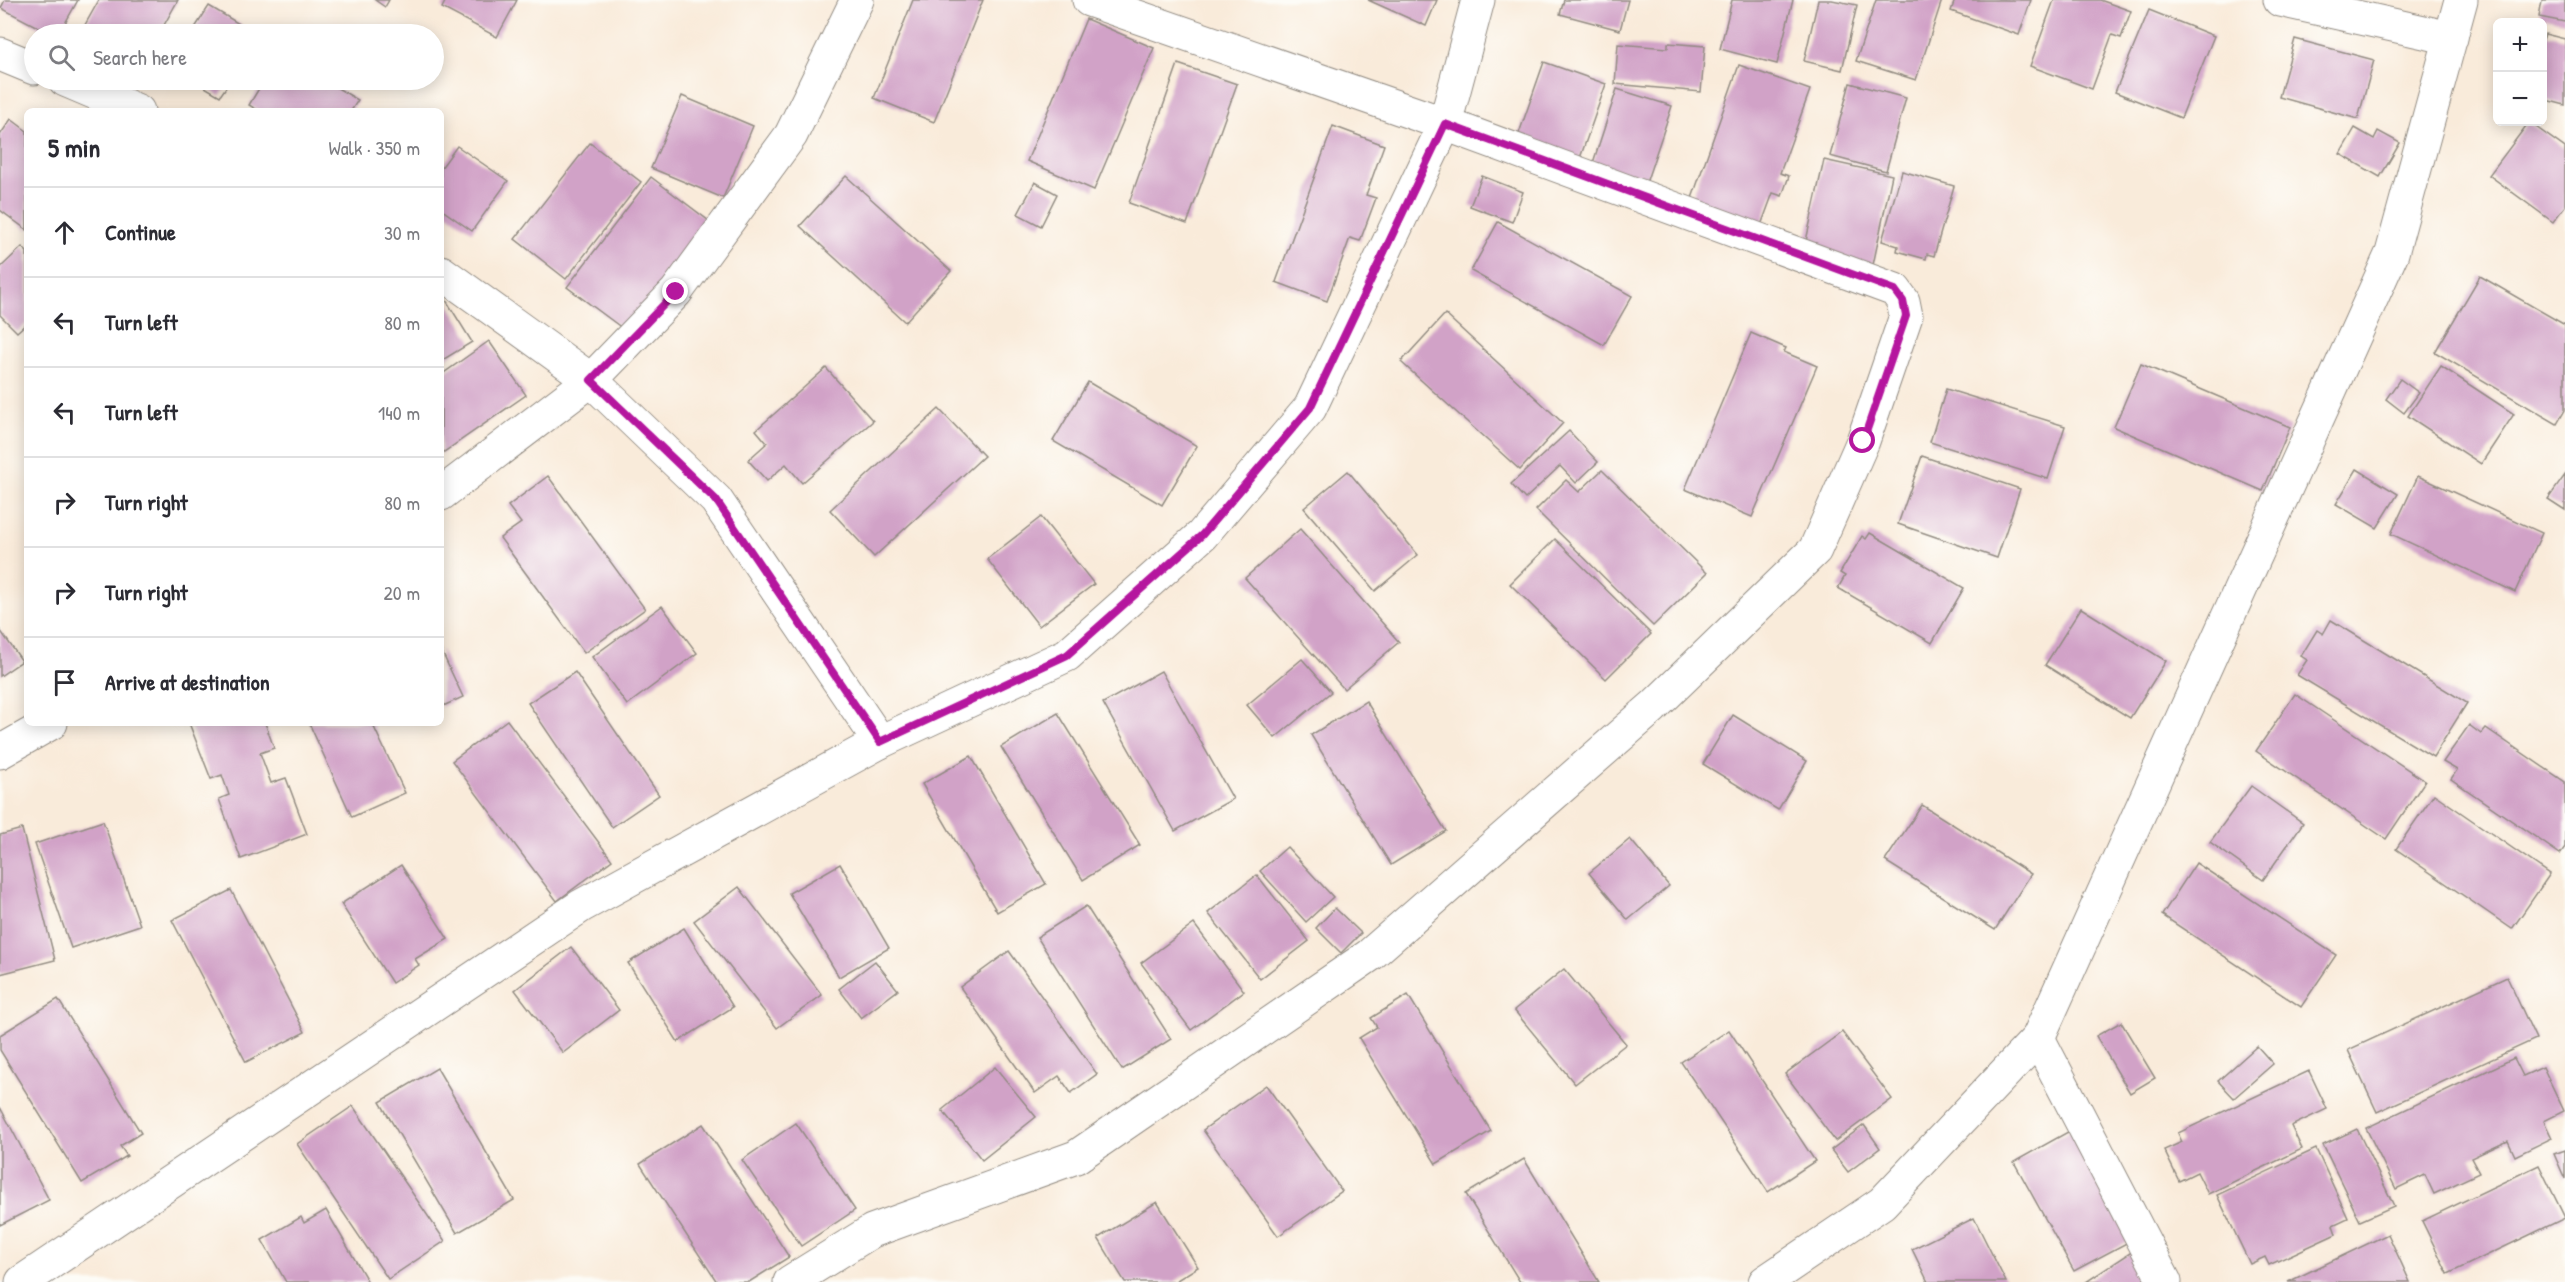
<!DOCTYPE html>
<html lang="en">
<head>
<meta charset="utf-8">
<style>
	:root { --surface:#fff; --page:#f7f7f7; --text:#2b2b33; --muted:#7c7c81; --line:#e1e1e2 }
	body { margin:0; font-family:"Patrick Hand",sans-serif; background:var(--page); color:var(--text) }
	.controls { position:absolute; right:18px; top:18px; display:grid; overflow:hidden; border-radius:9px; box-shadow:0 3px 15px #0003 }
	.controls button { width:54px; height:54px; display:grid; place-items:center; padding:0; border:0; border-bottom:2px solid var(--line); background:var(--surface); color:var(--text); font:30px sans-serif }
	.stop { position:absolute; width:18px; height:18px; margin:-14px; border:4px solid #b5179e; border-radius:50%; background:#fff }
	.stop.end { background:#b5179e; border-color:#fff; box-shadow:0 2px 6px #0008 }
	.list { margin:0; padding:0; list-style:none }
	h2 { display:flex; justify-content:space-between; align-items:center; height:78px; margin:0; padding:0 24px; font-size:26px }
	h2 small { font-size:20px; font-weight:400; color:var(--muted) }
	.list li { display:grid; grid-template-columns:39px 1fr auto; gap:18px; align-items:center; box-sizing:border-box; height:90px; padding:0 24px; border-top:2px solid var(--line) }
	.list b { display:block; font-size:22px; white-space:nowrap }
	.list em { font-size:20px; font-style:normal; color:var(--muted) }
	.icon { flex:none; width:33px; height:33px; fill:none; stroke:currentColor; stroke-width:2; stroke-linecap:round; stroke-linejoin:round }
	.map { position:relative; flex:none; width:2565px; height:1282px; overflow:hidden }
	.search { position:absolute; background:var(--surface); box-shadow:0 3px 15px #0003; left:24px; top:24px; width:420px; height:66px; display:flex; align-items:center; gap:15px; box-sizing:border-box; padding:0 21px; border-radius:33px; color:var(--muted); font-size:22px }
	.panel { position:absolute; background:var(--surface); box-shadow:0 3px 15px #0003; left:24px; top:108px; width:420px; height:618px; border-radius:9px }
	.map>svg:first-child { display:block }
	.building { fill:#d1a2c7 }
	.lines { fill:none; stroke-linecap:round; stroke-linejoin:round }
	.minor-casing { stroke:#928b82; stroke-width:35 }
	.minor { stroke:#fff; stroke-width:33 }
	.route { stroke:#b5179e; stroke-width:8 }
</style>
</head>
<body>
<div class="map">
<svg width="2565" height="1282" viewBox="0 0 2565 1282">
	<rect width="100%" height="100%" fill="#fdfcf7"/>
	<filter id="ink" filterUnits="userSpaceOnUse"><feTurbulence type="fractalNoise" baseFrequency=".0167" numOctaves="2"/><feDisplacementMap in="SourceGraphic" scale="12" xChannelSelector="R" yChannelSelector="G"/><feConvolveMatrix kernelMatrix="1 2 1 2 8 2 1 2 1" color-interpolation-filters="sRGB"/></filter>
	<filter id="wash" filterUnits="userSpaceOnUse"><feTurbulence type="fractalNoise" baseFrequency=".008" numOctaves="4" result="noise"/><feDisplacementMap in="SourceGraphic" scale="24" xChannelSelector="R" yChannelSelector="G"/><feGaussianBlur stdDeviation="1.35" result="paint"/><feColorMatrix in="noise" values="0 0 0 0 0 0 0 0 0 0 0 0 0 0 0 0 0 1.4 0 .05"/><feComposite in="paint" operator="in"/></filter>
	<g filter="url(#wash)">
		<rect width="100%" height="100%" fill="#f9ebda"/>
		<g id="blocks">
			<!-- building -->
			<g class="building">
				<path d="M5,0H78L59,34H51L1,8Z"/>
				<path d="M99,0H178L159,34H87L81,32Z"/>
				<path d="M375,0H389L385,7Z"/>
				<path d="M446,0H517L497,37L442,8Z"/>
				<path d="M913,0H983L934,122L874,98Z"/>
				<path d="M1368,0H1437L1426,26Z"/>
				<path d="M1564,0H1628L1620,30L1560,14Z"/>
				<path d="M1732,0H1793L1777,64L1720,49Z"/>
				<path d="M1818,0H1832L1857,5L1842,70L1804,61Z"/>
				<path d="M1876,0H1942L1916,80L1856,61Z"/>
				<path d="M1955,0H2031L2019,35L1951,11Z"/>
				<path d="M2054,0H2100L2131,11L2121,38L2112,35L2092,89L2030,66Z"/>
				<path d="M2542,0H2565V22L2539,17Z"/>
				<path d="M209,6L256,34H191Z"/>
				<path d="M2149,10L2214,36L2181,118L2115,92Z"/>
				<path d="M1086,19L1154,48L1094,190L1027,161Z"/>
				<path d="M2545,34L2565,39V105L2542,99V43Z"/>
				<path d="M2295,39L2374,60L2358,119L2279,97Z"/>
				<path d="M1668,43L1705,46L1701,92L1615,84L1618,44L1668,48Z"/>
				<path d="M1544,62L1606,84L1579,161L1517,139Z"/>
				<path d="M1178,64L1237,84L1187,224L1129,203Z"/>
				<path d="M1739,65L1810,90L1780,173L1789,176L1782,196L1773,193L1760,228L1690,204Z"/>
				<path d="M193,80H231L220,96Z"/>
				<path d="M264,80H324L358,100L351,111H259L249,105Z"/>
				<path d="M1850,83L1906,98L1886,171L1830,156Z"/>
				<path d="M1617,89L1672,106L1645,186L1591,169Z"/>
				<path d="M682,96L753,126L723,198L651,168Z"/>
				<path d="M11,119L27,131V230L0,210V135Z"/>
				<path d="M2529,122L2565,148V206L2553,222L2489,175Z"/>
				<path d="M1333,126L1384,145L1366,195L1376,198L1360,241L1350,238L1327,301L1276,282Z"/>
				<path d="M2355,128L2374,139L2378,131L2400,143L2380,177L2340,154Z"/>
				<path d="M590,143L641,182L566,279L515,239Z"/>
				<path d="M457,146L508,181L472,231L441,209V168Z"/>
				<path d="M1824,160L1892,175L1873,265L1804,250Z"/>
				<path d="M1902,171L1954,186L1934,256L1927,254L1926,259L1897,251L1898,246L1882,241Z"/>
				<path d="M846,176L951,271L905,322L800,226Z"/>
				<path d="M1482,176L1523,192L1512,222L1470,206Z"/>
				<path d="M651,177L709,221L626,331L567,287Z"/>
				<path d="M1035,182L1057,194L1041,226L1018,214Z"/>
				<path d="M1498,222L1632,296L1604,345L1471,271Z"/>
				<path d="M22,247L27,252V323L17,332L0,315V268Z"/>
				<path d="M2480,276L2565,325V410L2557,424L2435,352Z"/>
				<path d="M441,292L472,342L441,361Z"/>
				<path d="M1445,314L1563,423L1520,470L1401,362Z"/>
				<path d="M1751,333L1786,348L1784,352L1817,366L1752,517L1685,489Z"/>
				<path d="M489,341L526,395L441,454V375Z"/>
				<path d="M2141,364L2290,427L2263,491L2114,427Z"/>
				<path d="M2441,366L2514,414L2481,464L2408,416Z"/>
				<path d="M826,368L873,421L802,483L786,464L767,481L748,460L767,443L756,430Z"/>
				<path d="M2400,379L2419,393L2404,413L2386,399Z"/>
				<path d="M1088,382L1197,446L1162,505L1053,441Z"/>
				<path d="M1946,389L2065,426L2048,479L1930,442Z"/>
				<path d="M939,409L984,456L874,557L830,510Z"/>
				<path d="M1569,431L1598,462L1576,483L1560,466L1525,499L1511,484Z"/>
				<path d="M1922,456L2020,489L1997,558L1898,524Z"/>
				<path d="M2357,469L2398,494L2377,528L2336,504Z"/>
				<path d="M1602,470L1707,573L1653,626L1536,510L1566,480L1579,492Z"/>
				<path d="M1348,471L1418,555L1375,591L1304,508Z"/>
				<path d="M2565,475V510L2548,499Z"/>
				<path d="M548,476L645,609L584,653L500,538L521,523L508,506Z"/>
				<path d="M2418,476L2542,533L2515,592L2391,534Z"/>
				<path d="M1041,517L1094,584L1039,626L987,559Z"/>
				<path d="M1300,529L1399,642L1344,689L1245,578Z"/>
				<path d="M1870,533L1964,588L1932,643L1838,588L1845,576L1840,573L1862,536L1866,539Z"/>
				<path d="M1555,539L1651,634L1606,679L1510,584Z"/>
				<path d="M662,606L697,653L627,705L592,657Z"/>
				<path d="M2081,608L2166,661L2130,718L2045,665Z"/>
				<path d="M2331,620L2467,703L2433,757L2297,675L2307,660L2301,656L2317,630L2323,634Z"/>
				<path d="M0,630L22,661L0,676Z"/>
				<path d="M441,650L463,697L441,707Z"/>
				<path d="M1302,659L1331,692L1275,738L1247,705Z"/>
				<path d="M1161,671L1233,799L1175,831L1103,703Z"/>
				<path d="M575,672L659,795L612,827L528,703Z"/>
				<path d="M2295,694L2425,781L2386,839L2256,751Z"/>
				<path d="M1366,701L1446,831L1391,865L1311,735Z"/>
				<path d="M1058,713L1140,845L1083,880L1001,747Z"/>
				<path d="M1733,715L1807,761L1778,810L1703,764Z"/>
				<path d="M507,720L612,860L557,901L452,761Z"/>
				<path d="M189,723H265L274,748L260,753L271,783L286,778L307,834L241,859L219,799L229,795L222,775L211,779Z"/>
				<path d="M309,723H372L405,793L352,817Z"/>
				<path d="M2469,725L2481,734L2486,728L2565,782V847L2560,854L2451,779L2457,770L2443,762Z"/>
				<path d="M971,756L1046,884L997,912L922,784Z"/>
				<path d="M2251,786L2303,823L2263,880L2210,842Z"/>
				<path d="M2434,794L2550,874L2512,929L2396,849Z"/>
				<path d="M1922,805L2031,874L1995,930L1885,861Z"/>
				<path d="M103,821L140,925L71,948L35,844Z"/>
				<path d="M22,829L55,960L0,974V835Z"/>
				<path d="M1630,839L1669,886L1628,920L1589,873Z"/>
				<path d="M1287,847L1333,897L1306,922L1260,871Z"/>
				<path d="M2196,863L2336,955L2301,1007L2162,915Z"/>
				<path d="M840,864L889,948L839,977L789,893Z"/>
				<path d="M401,865L448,939L415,959L419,965L392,983L341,904Z"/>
				<path d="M1257,875L1309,941L1260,979L1208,913Z"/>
				<path d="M739,887L822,995L777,1028L694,921Z"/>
				<path d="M231,890L305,1032L246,1062L172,920Z"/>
				<path d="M1086,906L1171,1039L1122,1070L1037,937Z"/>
				<path d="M1335,908L1361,933L1341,953L1316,928Z"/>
				<path d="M1194,924L1244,991L1191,1030L1141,963Z"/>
				<path d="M684,928L733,1007L678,1042L628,963Z"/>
				<path d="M571,947L619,1010L563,1053L515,990Z"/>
				<path d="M1009,951L1097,1074L1071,1093L1059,1076L1035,1093L960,987Z"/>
				<path d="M875,961L898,990L861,1018L839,989Z"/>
				<path d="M1564,969L1626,1044L1575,1084L1514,1010Z"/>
				<path d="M2507,977L2536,1039L2377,1112L2348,1050Z"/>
				<path d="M1408,995L1491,1131L1436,1164L1359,1038L1377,1027L1371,1018Z"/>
				<path d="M58,999L141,1133L120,1146L127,1156L82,1183L0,1050V1035Z"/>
				<path d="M2121,1022L2155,1078L2130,1093L2096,1036Z"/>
				<path d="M1729,1030L1815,1161L1768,1192L1681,1062Z"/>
				<path d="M1842,1032L1892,1099L1835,1141L1785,1074Z"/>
				<path d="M2257,1046L2273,1064L2234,1098L2218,1081Z"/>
				<path d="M2514,1058L2523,1076L2543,1067L2564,1111L2544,1121L2552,1138L2515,1156L2508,1141L2471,1158L2479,1173L2434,1194L2425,1175L2396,1189L2366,1128Z"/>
				<path d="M995,1067L1036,1117L982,1160L942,1110Z"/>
				<path d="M437,1068L514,1200L457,1233L380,1102Z"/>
				<path d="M2309,1071L2327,1109L2291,1126L2302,1149L2208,1194L2197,1172L2179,1181L2164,1150L2182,1142L2178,1133Z"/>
				<path d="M1266,1085L1342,1191L1278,1236L1203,1130Z"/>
				<path d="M353,1106L445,1241L388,1279L297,1144Z"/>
				<path d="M0,1107L49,1200L0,1225Z"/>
				<path d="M796,1123L855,1210L801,1246L742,1160Z"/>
				<path d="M703,1124L789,1257L749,1282H717L640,1164Z"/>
				<path d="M1864,1125L1880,1148L1848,1172L1831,1150Z"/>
				<path d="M2075,1128L2136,1238L2074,1271L2014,1162Z"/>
				<path d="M2357,1129L2394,1206L2360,1221L2323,1145Z"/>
				<path d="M2316,1149L2348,1218L2333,1225L2336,1234L2269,1265L2265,1257L2250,1264L2217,1195Z"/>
				<path d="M2565,1150V1179L2554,1154Z"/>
				<path d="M1524,1159L1599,1282H1520L1466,1194Z"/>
				<path d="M2539,1165L2565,1218L2448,1274L2422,1221Z"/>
				<path d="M1157,1202L1198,1267L1174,1282H1125L1098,1238Z"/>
				<path d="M326,1210L368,1282H286L262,1240L301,1217L304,1223Z"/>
				<path d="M1974,1218L2006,1282H1928L1912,1249Z"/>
				<path d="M2388,1234L2410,1282H2288Z"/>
				<path d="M2136,1249L2158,1282H2086Z"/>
			</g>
		</g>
	</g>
	<g filter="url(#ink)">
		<use href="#blocks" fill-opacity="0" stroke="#928b82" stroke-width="1.5"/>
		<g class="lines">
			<defs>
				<g id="minor">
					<path d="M2280,0L2451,38"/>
					<path d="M0,54L34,68"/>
					<path d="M65,80L138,111"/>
					<path d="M441,272L591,380L716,500L880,742"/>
					<path d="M441,494L591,380L676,292L791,135L857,0"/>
					<path d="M0,752L51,723"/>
					<path d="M2038,1038L2165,1282"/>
					<path d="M22,1282L581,906L880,742L1067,655L1202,535L1310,408L1445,124L1478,0"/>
					<path d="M790,1282L872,1231L1076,1157L1370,955L1653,707L1815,550L1863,441L1906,316L1903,301L1895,290L1445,124L1089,0"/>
					<path d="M1765,1282L1882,1203L2038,1038L2392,253L2461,0"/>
				</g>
			</defs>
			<!-- minor casing -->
			<use href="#minor" class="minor-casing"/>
			<!-- minor -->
			<use href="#minor" class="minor"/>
		</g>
	</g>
	<g class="lines" filter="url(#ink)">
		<!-- route -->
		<path class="route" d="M676,292L591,380L716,500L880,742L1067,655L1202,535L1310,408L1445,124L1895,290L1903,301L1906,316L1863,441"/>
	</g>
</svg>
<div class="controls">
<button>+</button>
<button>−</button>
</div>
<div class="stop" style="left:1863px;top:441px"></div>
<div class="stop end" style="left:676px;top:292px"></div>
<div class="search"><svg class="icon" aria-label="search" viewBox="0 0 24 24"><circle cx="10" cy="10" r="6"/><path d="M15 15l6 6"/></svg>Search here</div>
<section class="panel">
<h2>5 min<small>Walk · 350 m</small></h2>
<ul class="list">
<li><svg class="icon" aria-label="ahead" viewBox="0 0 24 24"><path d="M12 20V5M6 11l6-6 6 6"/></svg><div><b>Continue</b></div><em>30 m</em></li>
<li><svg class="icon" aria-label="left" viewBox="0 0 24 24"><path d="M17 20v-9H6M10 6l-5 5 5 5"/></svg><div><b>Turn left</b></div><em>80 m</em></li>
<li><svg class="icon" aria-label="left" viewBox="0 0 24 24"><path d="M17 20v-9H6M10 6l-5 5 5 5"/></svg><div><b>Turn left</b></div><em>140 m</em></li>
<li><svg class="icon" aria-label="right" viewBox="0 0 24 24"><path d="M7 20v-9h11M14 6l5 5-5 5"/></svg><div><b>Turn right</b></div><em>80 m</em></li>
<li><svg class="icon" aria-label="right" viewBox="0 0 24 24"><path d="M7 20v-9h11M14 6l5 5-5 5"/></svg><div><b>Turn right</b></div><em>20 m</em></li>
<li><svg class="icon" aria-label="arrive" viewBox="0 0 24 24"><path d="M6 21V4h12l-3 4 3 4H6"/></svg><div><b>Arrive at destination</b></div></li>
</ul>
</section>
</div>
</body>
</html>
